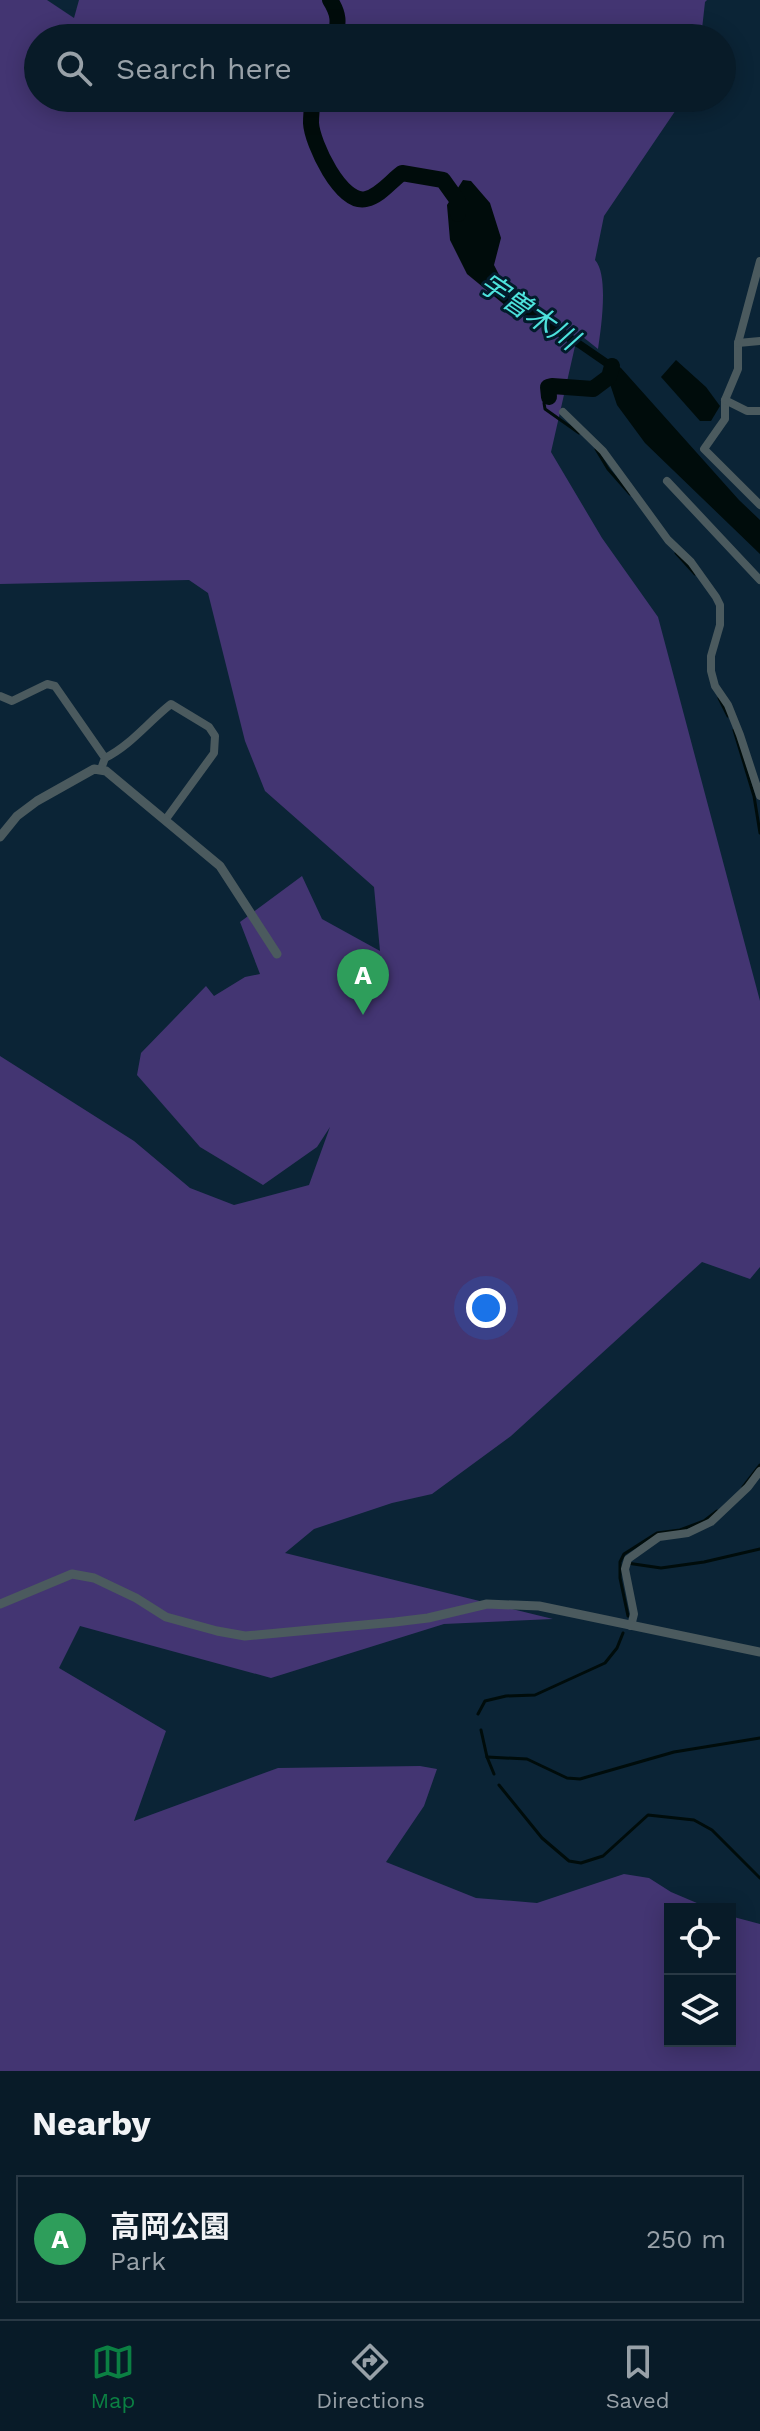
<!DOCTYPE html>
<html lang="en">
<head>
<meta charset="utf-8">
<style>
	:root { --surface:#081b28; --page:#162834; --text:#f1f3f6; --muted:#98a1a8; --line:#293945; --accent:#0b8043 }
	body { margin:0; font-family:"Work Sans","Noto Sans JP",sans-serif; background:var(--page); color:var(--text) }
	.controls { position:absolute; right:24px; bottom:24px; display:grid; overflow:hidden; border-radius:0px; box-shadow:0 4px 20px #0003 }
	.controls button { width:72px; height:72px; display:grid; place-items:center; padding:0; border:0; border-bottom:2px solid var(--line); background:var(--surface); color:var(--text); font:40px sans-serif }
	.you { position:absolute; left:486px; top:1308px; width:28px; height:28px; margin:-20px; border:6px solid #fff; border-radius:50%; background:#1a73e8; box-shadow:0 0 0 12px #1a73e833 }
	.badge { display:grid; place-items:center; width:52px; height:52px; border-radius:50%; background:var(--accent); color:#fff; font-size:26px; font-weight:700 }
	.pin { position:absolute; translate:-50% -66px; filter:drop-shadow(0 2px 4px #0008) }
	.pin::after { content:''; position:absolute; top:42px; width:28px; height:24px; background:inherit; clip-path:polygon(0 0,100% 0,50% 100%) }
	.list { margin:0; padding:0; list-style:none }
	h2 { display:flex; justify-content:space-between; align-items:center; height:104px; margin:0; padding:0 32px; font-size:34px }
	h2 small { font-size:26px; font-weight:400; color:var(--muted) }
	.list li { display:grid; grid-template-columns:52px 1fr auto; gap:24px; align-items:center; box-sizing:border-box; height:128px; margin:0 16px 16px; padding:0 16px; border:2px solid var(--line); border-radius:0px }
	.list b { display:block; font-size:30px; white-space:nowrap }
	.list p { margin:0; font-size:26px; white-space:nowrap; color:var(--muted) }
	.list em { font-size:26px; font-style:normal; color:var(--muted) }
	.icon { flex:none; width:44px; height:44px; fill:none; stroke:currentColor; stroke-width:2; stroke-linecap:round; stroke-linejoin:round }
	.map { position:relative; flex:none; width:760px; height:2071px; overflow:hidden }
	.search { position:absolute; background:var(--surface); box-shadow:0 4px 20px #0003; left:24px; right:24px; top:24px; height:88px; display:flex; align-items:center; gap:20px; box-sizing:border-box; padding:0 28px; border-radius:44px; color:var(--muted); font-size:30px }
	.sheet { height:248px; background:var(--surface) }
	nav { display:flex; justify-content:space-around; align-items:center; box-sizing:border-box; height:112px; border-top:2px solid var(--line); background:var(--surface); font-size:22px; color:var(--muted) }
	nav a { display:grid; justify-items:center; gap:4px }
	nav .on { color:var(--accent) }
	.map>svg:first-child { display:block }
	.green { fill:#433572 }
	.water { fill:#000c0b }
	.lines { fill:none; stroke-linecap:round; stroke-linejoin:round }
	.stream { stroke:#000c0b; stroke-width:3 }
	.river { stroke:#000c0b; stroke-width:16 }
	.minor { stroke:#4b5a5e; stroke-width:8 }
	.tertiary { stroke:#4b5a5e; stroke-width:9 }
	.labels { text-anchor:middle; stroke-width:6; stroke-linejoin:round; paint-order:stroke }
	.water-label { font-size:28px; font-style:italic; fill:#4de2dc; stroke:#031b2b }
</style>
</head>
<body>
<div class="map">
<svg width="760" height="2071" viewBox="0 0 760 2071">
	<rect width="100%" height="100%" fill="#0b2436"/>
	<!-- green -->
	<path class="green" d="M0,0H47L74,18L79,0H707L705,2L701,38H38V98H684L604,216L595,260C609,275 601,329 598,349L578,333L551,452L602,538L658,617L760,1001V1267L750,1279L702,1262L511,1436L432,1494L392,1503L314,1529L285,1553L553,1619L444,1624L271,1678L80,1626L59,1668L166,1731L134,1821L278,1768L420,1766L437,1769L424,1806L386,1862L476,1898L537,1903L624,1874L649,1878L671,1892L711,1909H670V2041H730V1916L760,1924V2071H0V1056L134,1141L190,1188L234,1205L309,1185L330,1127L317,1147L263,1185L200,1147L137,1075L141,1053L206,986L214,996L245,977L260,974L240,922L302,876L322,919L380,951L374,887L265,791L245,741L208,593L189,580L0,584Z"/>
	<!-- water -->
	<g class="water">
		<path d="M463,180L471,181L490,203L501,238L494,265L511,298L548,318L621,368L739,500L760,520V554L645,443L617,405L604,366L578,348L506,306L467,274L450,240L447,205Z"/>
		<path d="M676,360L706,387L720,406L711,421H700L661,377Z"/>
	</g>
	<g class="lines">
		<!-- stream -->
		<g class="stream">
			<path d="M549,397L544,403L545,409L579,433"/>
			<path d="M596,449L608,469L630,494"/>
			<path d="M676,553L695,574"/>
			<path d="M719,698L728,716"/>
			<path d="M734,730L754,796L760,833"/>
			<path d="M743,1487L760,1465"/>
			<path d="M627,1563L661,1568L704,1562L760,1549"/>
			<path d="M628,1616L620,1578V1562L624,1554L657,1533L680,1530L704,1521L717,1511"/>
			<path d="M478,1714L485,1701L506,1696L535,1695L605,1663L617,1648L623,1633"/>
			<path d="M481,1730L487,1757L494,1774"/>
			<path d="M487,1757L527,1759L567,1778L580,1779L674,1752L760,1738"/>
			<path d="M499,1785L542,1838L569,1861L581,1863L603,1856L648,1815L694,1820L712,1830L760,1878"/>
		</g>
		<!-- river -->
		<g class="river">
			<path d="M330,0C339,14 339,22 335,38"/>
			<path d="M313,98C312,106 311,115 311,123C312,143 341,205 366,199C380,196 391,181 402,173L443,180L458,201V214"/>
			<path d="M549,397L548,387L552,386L593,389L609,377L612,366"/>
		</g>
		<!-- minor -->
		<g class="minor">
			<path d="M760,261L738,343V369L725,400V419L704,449L760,505"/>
			<path d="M738,343L760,341"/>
			<path d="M725,400L747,411H760"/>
			<path d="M563,412L603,451L668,540L691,562L716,597L720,605V625L711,656V671L715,686L728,705L740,735L760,796"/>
			<path d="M667,481L760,580"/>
			<path d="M0,696L12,701L47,684L55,686L105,758L101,769"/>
			<path d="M105,758C131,745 148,722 171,704L209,727L215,736L214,753L166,819"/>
			<path d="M631,1626L634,1614L625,1569L628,1559L659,1537L688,1533L711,1522L748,1487L760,1471"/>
		</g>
		<!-- tertiary -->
		<g class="tertiary">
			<path d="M0,837L17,816L37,801L94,769L106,771L220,866L277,954"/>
			<path d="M0,1604L72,1574L94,1578L136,1598L166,1617L217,1631L245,1636L395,1622L428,1618L487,1604L539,1606L760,1652"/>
		</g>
	</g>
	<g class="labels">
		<!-- water labels -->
		<g class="water-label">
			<text transform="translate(529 311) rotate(34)" y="10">宇曽木川</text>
		</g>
	</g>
</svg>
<div class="controls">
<button><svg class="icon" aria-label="locate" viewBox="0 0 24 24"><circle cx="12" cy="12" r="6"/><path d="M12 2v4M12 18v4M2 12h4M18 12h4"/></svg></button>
<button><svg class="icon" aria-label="layers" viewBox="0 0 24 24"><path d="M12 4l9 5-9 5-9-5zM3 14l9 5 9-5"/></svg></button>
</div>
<div class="you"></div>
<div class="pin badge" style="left:363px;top:1015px;background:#2e9e5b">A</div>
<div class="search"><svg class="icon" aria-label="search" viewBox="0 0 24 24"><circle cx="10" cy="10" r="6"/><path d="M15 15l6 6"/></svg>Search here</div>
</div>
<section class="sheet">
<h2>Nearby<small></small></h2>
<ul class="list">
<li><span class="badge" style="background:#2e9e5b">A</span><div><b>高岡公園</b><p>Park</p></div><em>250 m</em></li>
</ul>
</section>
<nav>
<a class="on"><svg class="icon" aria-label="map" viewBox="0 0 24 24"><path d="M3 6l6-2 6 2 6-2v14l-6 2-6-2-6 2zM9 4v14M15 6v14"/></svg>Map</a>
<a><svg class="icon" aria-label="directions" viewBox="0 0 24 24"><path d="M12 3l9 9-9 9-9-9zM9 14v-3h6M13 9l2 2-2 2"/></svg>Directions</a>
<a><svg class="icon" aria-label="saved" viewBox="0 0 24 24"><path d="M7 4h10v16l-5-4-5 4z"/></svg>Saved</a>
</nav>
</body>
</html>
